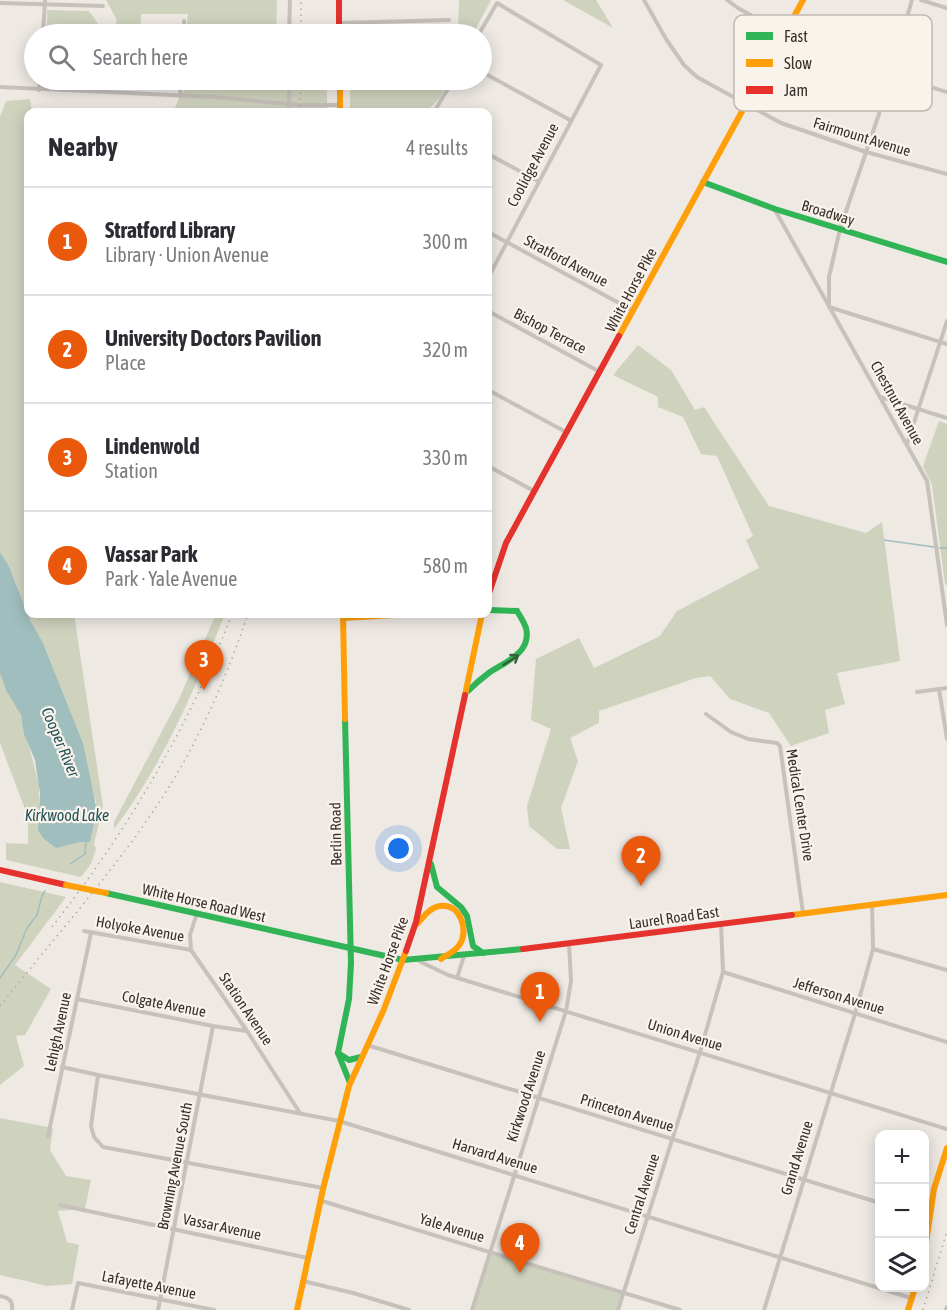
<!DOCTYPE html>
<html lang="en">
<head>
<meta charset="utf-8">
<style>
	:root { --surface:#fff; --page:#f2f2f3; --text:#2b2b33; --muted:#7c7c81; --line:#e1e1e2; --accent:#ea580c }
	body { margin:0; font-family:"Asap Condensed",sans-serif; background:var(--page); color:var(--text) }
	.controls { position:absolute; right:18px; bottom:18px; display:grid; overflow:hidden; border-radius:12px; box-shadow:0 3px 15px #0003 }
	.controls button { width:54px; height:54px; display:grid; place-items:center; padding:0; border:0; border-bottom:2px solid var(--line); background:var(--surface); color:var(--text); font:30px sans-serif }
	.you { position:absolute; left:399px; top:849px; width:21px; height:21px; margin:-15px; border:4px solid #fff; border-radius:50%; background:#1a73e8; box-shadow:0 0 0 9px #1a73e833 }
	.badge { display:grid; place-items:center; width:39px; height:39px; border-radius:50%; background:var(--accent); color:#fff; font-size:20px; font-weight:700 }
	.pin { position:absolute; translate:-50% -50px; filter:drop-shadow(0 2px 3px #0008) }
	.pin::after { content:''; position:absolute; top:32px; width:21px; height:18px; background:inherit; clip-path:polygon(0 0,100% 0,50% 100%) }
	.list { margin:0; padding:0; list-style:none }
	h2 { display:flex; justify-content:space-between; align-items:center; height:78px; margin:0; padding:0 24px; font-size:26px }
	h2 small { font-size:20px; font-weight:400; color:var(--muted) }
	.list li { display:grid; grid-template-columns:39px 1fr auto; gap:18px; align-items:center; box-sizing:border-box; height:108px; padding:0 24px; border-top:2px solid var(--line) }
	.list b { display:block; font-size:22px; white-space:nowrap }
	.list p { margin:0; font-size:20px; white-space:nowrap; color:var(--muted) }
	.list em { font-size:20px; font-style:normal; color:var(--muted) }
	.icon { flex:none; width:33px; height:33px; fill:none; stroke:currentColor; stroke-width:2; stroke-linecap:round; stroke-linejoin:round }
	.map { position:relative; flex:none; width:947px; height:1310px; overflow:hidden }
	.search { position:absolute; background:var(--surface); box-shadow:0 3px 15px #0003; left:24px; top:24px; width:468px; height:66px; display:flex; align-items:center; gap:15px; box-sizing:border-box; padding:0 21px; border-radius:33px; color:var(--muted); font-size:22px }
	.panel { position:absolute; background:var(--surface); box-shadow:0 3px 15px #0003; left:24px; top:108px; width:468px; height:510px; border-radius:12px }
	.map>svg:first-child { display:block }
	.green { fill:#cfd3be }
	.water { fill:#a0bebe }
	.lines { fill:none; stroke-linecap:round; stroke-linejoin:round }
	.stream { stroke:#a0bebe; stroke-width:1.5 }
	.street { stroke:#c7c1bc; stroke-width:4 }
	.fast { stroke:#30b455; stroke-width:6 }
	.slow { stroke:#ff9f0a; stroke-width:6 }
	.jam { stroke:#e5322d; stroke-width:6 }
	.rail { stroke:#afaaa6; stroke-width:1.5; stroke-dasharray:1.5 4.5; stroke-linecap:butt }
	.slow-bridge { stroke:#ff9f0a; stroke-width:6 }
	.oneway { stroke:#355e39 }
	.labels { text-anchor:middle; stroke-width:4.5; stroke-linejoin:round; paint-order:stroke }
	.street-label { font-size:15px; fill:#382f2a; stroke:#faf3ec }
	.water-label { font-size:16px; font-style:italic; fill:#215459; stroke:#faf3ec }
	.key { fill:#faf3ec; stroke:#c0b8b2; stroke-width:1.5 }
	.key-label { font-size:16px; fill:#382f2a }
</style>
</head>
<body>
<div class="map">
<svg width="947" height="1310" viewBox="0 0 947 1310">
	<rect width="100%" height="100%" fill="#eee9e3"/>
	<!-- green -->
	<g class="green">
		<path d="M106,0H277L276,34H186L188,14H141L140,34H112L117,20Z"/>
		<path d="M459,0H491L473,34H458Z"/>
		<path d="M563,0H596L613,28Z"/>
		<path d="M47,10L89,11L105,34H47Z"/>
		<path d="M192,80H327V112H173L180,96Z"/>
		<path d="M350,80H449L439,99L426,112H350Z"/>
		<path d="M30,99L32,112H28V614H74L103,806L94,844L96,849L91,864L81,877L6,860V843L28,844V817L0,743V671L21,715L39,785V833L90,842L96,816V801L91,788L83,743L43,643L30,620L8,564L0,552V117L6,101Z"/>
		<path d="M638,345L671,370L695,410L704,407L769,506L866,533L882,522L900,661L837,673L845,704L825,710L829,733L791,746L769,713L730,699L710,676L696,678L599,711V723L570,738L578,761L561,808L570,849H557L529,826L527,806L551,729L531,720L536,659L579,638L594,668L660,636L677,611L759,568L746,540L753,536L717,456L701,454L683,417L658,407V397L613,375Z"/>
		<path d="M939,421L947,424V585L945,584L932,485L923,466Z"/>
		<path d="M216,614H225C195,688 163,765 114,829V822L179,699Z"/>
		<path d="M0,882L66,897L15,965L51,989L25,1035L16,1036L24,1066L0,1085Z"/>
		<path d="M0,1118L53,1128L50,1150L66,1176L91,1180L85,1209L58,1211L67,1242L79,1245L72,1284L47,1286L0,1275Z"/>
		<path d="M490,1253L623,1293L618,1310H472Z"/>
	</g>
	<!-- water -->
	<path class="water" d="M0,552L8,564L30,620L43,643L83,743L96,806V816L90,842H80L56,848L43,838L38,830L40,793L35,760L24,734L21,715L6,690L0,673Z"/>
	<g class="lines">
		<!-- stream -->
		<g class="stream">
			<path d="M884,540L934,547"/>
			<path d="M939,548H947"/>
			<path d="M70,864L85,854L86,840"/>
			<path d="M0,978L16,955L27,928L37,915L42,896L45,891"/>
		</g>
		<!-- street -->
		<g class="street">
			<path d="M644,0L666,39L684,65L697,77L781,123L866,152L947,174"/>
			<path d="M727,0L738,8L816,52L947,92"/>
			<path d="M912,0L879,114L840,229L829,277V307L947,344"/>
			<path d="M921,0L947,8"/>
			<path d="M0,3L103,6"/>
			<path d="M184,21V34"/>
			<path d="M339,23L449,20"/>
			<path d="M43,34L45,0"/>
			<path d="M289,34L290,0"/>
			<path d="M479,34L497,3L601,65L488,278"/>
			<path d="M482,72L570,120"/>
			<path d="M0,87L215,97L300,105H340"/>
			<path d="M39,90L40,80"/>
			<path d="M180,96L181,80"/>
			<path d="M289,112V80"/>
			<path d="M434,112L453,80"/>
			<path d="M488,154L538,181"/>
			<path d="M775,210L927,481L947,625"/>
			<path d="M488,232L632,310"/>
			<path d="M488,311L600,372"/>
			<path d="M488,390L566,432"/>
			<path d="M880,397L947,418"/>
			<path d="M907,444L947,321"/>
			<path d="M488,466L534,491"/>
			<path d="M939,689L947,739"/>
			<path d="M917,692L947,688"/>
			<path d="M706,714L731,732L748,739L777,743L780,746L803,913"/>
			<path d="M197,913L190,935L191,950L247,1031L300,1113"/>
			<path d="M84,931L191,950"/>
			<path d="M873,949L947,970"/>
			<path d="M419,961L448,975L947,1129"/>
			<path d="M723,972L947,1042"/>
			<path d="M457,978L464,956"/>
			<path d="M77,999L213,1026L246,1031"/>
			<path d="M367,1045L880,1203"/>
			<path d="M62,1067L98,1075L339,1121L911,1298"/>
			<path d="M98,1075L91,1126L94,1137L103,1147L323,1188"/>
			<path d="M48,1136L91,933"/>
			<path d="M322,1201L680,1310"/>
			<path d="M60,1205L308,1258"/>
			<path d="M303,1281L353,1293L409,1310"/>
			<path d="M0,1296C9,1298 13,1300 12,1310"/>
			<path d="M72,1310L78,1283L214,1310"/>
			<path d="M158,1310L213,1026"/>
			<path d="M472,1310L566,1011L571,981L569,944"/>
			<path d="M618,1310L700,1052L723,972L721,924"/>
			<path d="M764,1310L855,1014L873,949L872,904"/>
			<path d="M946,1310L947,1307"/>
		</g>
		<!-- fast -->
		<g class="fast">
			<path d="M703,182L775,209L947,262"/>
			<path d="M488,610L517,611"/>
			<path d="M468,691C475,684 482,678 490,672C506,662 532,652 526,628C524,622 520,616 517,611"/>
			<path d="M431,864L437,887L461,907L467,916L473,946L483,953"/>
			<path d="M106,893L403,960L523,949"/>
			<path d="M338,1053L349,999L351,963L345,719"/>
			<path d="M338,1053L350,1083"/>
			<path d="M338,1053L349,1060L361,1057"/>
		</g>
		<!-- slow -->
		<g class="slow">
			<path d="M340,80V112"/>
			<path d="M619,336L803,0"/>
			<path d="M343,614L345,719"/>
			<path d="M343,618L411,614"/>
			<path d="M465,695L482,614"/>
			<path d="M792,915L947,895"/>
			<path d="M418,923C424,916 431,907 440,906C460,903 469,930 460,944C456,951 447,955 441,959"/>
			<path d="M924,1256L934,1189L947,1148"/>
			<path d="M297,1310L323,1189L349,1086L384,1009L406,951"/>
			<path d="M908,1310L915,1288"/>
		</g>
		<!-- jam -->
		<g class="jam">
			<path d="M339,0V34"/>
			<path d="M488,596L506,543L619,336"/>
			<path d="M0,870L66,885"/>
			<path d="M523,949L792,915"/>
			<path d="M406,951L416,922L465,695"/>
		</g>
		<!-- rail -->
		<g class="rail">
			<path d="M301,34V0"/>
			<path d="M300,112L301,80"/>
			<path d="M52,927C127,831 189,727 232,614"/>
			<path d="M0,1006C53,939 111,875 158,804C197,746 226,679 248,614"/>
			<path d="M923,1310L947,1231"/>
		</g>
		<!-- slow-bridge -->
		<path class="slow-bridge" d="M66,885L106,893"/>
	</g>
	<!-- one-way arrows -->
	<defs><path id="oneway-shaft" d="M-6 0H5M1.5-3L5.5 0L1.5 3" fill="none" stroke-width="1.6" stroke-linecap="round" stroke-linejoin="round" transform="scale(1.5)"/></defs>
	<use class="oneway" href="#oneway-shaft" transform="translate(511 660) rotate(-33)"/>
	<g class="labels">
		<!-- street labels -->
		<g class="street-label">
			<text transform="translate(862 137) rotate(17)" y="5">Fairmount Avenue</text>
			<text transform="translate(533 165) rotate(-62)" y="5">Coolidge Avenue</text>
			<text transform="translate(828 213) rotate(17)" y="5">Broadway</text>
			<text transform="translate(566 261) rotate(28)" y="5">Stratford Avenue</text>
			<text transform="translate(631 290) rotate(-62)" y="5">White Horse Pike</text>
			<text transform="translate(550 331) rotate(28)" y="5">Bishop Terrace</text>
			<text transform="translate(897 403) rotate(61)" y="5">Chestnut Avenue</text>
			<text transform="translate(800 805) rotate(81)" y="5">Medical Center Drive</text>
			<text transform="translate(336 834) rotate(-91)" y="5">Berlin Road</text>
			<text transform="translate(204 903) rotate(13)" y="5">White Horse Road West</text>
			<text transform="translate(674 918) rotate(-8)" y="5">Laurel Road East</text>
			<text transform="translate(140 929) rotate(10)" y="5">Holyoke Avenue</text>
			<text transform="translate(388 961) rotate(-70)" y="5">White Horse Pike</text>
			<text transform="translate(839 996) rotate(17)" y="5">Jefferson Avenue</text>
			<text transform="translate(164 1004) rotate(11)" y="5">Colgate Avenue</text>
			<text transform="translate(246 1009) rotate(56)" y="5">Station Avenue</text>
			<text transform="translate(58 1032) rotate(-78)" y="5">Lehigh Avenue</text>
			<text transform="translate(685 1035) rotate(17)" y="5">Union Avenue</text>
			<text transform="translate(526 1096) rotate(-72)" y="5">Kirkwood Avenue</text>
			<text transform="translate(627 1113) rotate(17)" y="5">Princeton Avenue</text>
			<text transform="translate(495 1156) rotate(17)" y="5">Harvard Avenue</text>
			<text transform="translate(797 1158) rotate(-73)" y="5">Grand Avenue</text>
			<text transform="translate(175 1166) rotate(-79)" y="5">Browning Avenue South</text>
			<text transform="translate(642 1194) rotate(-72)" y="5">Central Avenue</text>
			<text transform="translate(222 1227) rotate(12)" y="5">Vassar Avenue</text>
			<text transform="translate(452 1228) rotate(17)" y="5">Yale Avenue</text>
			<text transform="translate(149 1285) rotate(11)" y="5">Lafayette Avenue</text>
		</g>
		<!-- water labels -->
		<g class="water-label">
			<text transform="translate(61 742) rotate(67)" y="6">Cooper River</text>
			<text x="67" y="821">Kirkwood Lake</text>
		</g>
	</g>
	<!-- legend -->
	<rect x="734" y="15" width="198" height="96" rx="9" class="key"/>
	<rect x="746" y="32" width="27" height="8" fill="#30b455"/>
	<rect x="746" y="59" width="27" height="8" fill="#ff9f0a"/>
	<rect x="746" y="86" width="27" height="8" fill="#e5322d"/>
	<g class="key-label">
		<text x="784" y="42">Fast</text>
		<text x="784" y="69">Slow</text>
		<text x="784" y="96">Jam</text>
	</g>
</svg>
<div class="controls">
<button>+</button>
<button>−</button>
<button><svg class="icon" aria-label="layers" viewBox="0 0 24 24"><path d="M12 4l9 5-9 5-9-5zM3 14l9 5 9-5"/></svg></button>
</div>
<div class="you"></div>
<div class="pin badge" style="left:540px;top:1022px">1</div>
<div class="pin badge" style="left:641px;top:886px">2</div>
<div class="pin badge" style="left:204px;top:690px">3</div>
<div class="pin badge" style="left:520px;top:1273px">4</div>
<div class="search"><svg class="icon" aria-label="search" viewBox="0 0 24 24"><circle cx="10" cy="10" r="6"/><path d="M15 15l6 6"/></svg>Search here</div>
<section class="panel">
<h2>Nearby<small>4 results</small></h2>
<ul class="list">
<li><span class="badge">1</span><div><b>Stratford Library</b><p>Library · Union Avenue</p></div><em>300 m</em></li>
<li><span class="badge">2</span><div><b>University Doctors Pavilion</b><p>Place</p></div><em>320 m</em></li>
<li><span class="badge">3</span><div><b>Lindenwold</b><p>Station</p></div><em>330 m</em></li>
<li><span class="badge">4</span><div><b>Vassar Park</b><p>Park · Yale Avenue</p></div><em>580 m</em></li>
</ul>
</section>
</div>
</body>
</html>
